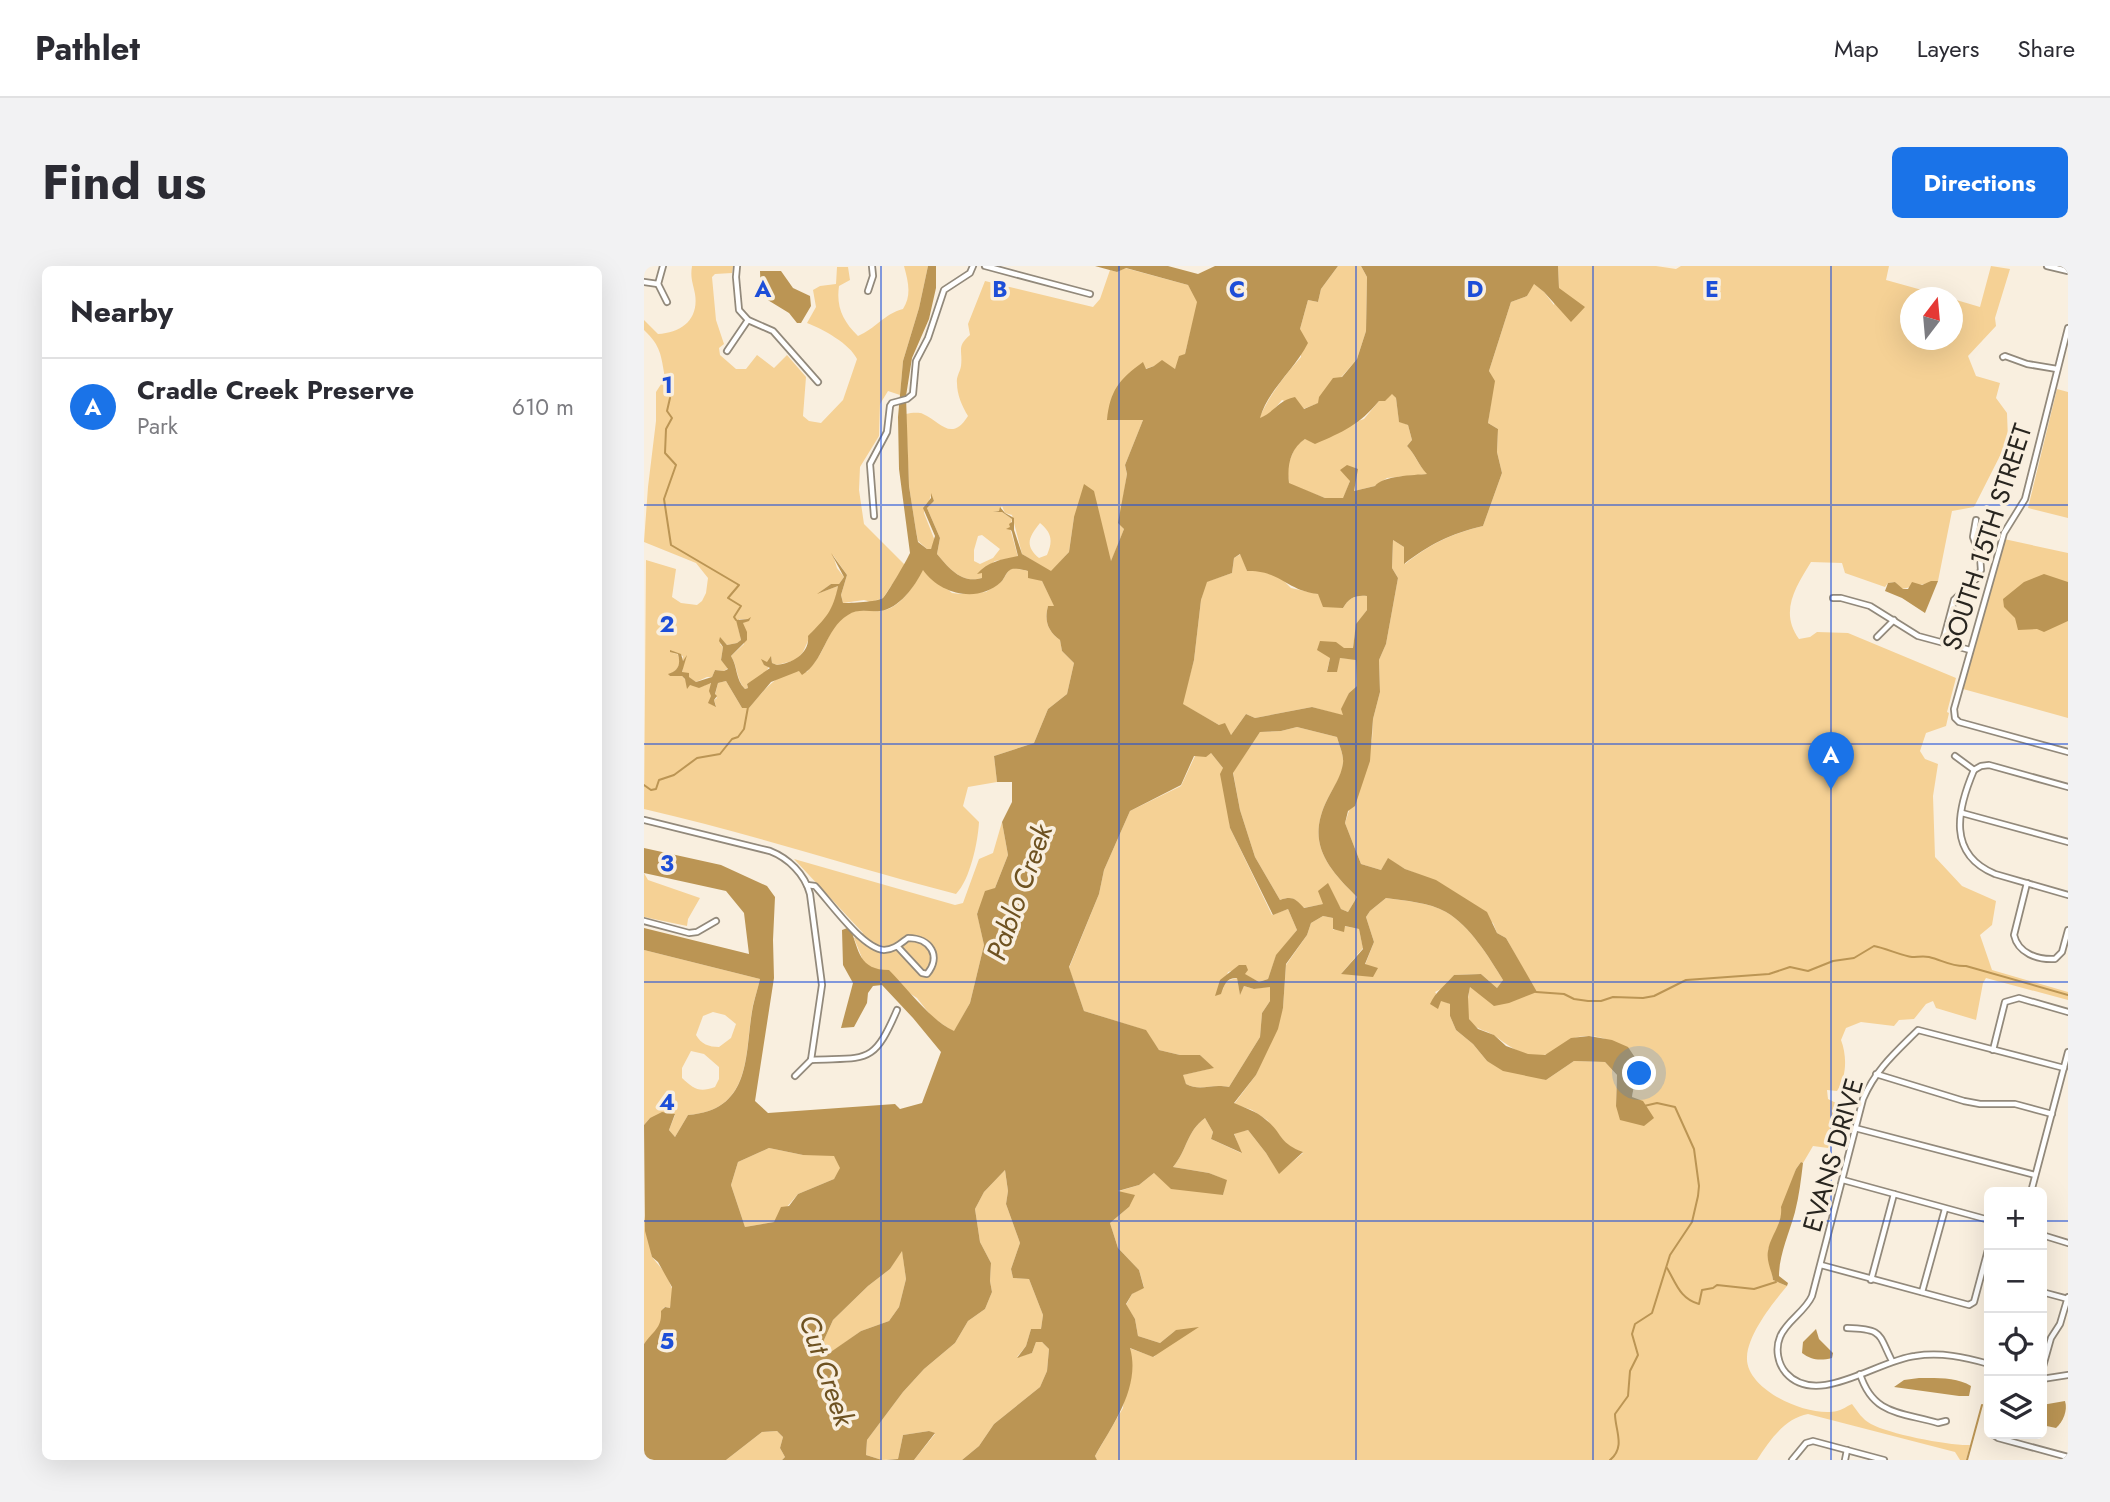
<!DOCTYPE html>
<html lang="en">
<head>
<meta charset="utf-8">
<style>
	:root { --surface:#fff; --page:#f2f2f3; --text:#2b2b33; --muted:#7c7c81; --line:#e1e1e2; --accent:#1a73e8 }
	body { margin:0; font-family:Jost,sans-serif; background:var(--page); color:var(--text) }
	.controls { position:absolute; right:21px; bottom:21px; display:grid; overflow:hidden; border-radius:10px; box-shadow:0 7px 28px #0002 }
	.controls button { width:63px; height:63px; display:grid; place-items:center; padding:0; border:0; border-bottom:2px solid var(--line); background:var(--surface); color:var(--text); font:35px sans-serif }
	.compass { position:absolute; left:1256px; top:21px; width:63px; height:63px; border-radius:50%; background:var(--surface); box-shadow:0 7px 28px #0002; rotate:16deg }
	.you { position:absolute; left:996px; top:808px; width:24px; height:24px; margin:-18px; border:5px solid #fff; border-radius:50%; background:#1a73e8; box-shadow:0 0 0 10px #1a73e833 }
	.badge { display:grid; place-items:center; width:46px; height:46px; border-radius:50%; background:var(--accent); color:#fff; font-size:23px; font-weight:700 }
	.pin { position:absolute; translate:-50% -58px; filter:drop-shadow(0 2px 4px #0008) }
	.pin::after { content:''; position:absolute; top:37px; width:24px; height:21px; background:inherit; clip-path:polygon(0 0,100% 0,50% 100%) }
	.list { margin:0; padding:0; list-style:none }
	h2 { display:flex; justify-content:space-between; align-items:center; height:91px; margin:0; padding:0 28px; font-size:30px }
	h2 small { font-size:23px; font-weight:400; color:var(--muted) }
	.list li { display:grid; grid-template-columns:46px 1fr auto; gap:21px; align-items:center; box-sizing:border-box; height:98px; padding:0 28px; border-top:2px solid var(--line) }
	.list b { display:block; font-size:26px; white-space:nowrap }
	.list p { margin:0; font-size:23px; white-space:nowrap; color:var(--muted) }
	.list em { font-size:23px; font-style:normal; color:var(--muted) }
	.icon { flex:none; width:38px; height:38px; fill:none; stroke:currentColor; stroke-width:2; stroke-linecap:round; stroke-linejoin:round }
	.map { position:relative; flex:none; width:1424px; height:1194px; overflow:hidden; border-radius:10px }
	header { display:flex; align-items:center; gap:42px; box-sizing:border-box; height:98px; padding:0 35px; background:var(--surface); border-bottom:2px solid var(--line) }
	header strong { font-size:33px }
	nav { display:flex; gap:38px; margin-inline-start:auto; font-size:24px }
	.intro { display:flex; align-items:center; justify-content:space-between; box-sizing:border-box; height:168px; padding:0 42px }
	h1 { margin:0; font-size:49px }
	.button { padding:18px 32px; border-radius:10px; background:var(--accent); color:#fff; font-size:24px; font-weight:700 }
	main { display:flex; gap:42px; padding:0 42px }
	aside { flex:1; background:var(--surface); border-radius:10px; box-shadow:0 7px 28px #0002 }
	.map>svg:first-child { display:block }
	.green { fill:#f5d195; fill-rule:evenodd }
	.water { fill:#bb9554; fill-rule:evenodd }
	.lines { fill:none; stroke-linecap:round; stroke-linejoin:round }
	.stream { stroke:#bb9554; stroke-width:2 }
	.street-casing { stroke:#92897b; stroke-width:8 }
	.street { stroke:#fff; stroke-width:4.5 }
	.grid { fill:none; stroke:#1d4ed8; stroke-width:2; stroke-opacity:0.55 }
	.labels { text-anchor:middle; stroke-width:7; stroke-linejoin:round; paint-order:stroke }
	.street-label { font-size:26px; fill:#28251f; stroke:#f9efdf }
	.water-label { font-size:28px; font-style:italic; fill:#6e5221; stroke:#f9efdf }
	.grid-label { font-size:23px; text-anchor:middle; font-weight:bold; fill:#1d4ed8; stroke:#f9efdf; stroke-width:7; stroke-linejoin:round; paint-order:stroke }
</style>
</head>
<body>
<header>
<strong>Pathlet</strong>
<nav><a>Map</a><a>Layers</a><a>Share</a></nav>
</header>
<div class="intro"><h1>Find us</h1><a class="button">Directions</a></div>
<main>
<aside>
<h2>Nearby<small></small></h2>
<ul class="list">
<li><span class="badge">A</span><div><b>Cradle Creek Preserve</b><p>Park</p></div><em>610 m</em></li>
</ul>
</aside>
<div class="map">
<svg width="1424" height="1194" viewBox="0 0 1424 1194">
	<rect width="100%" height="100%" fill="#f9efdf"/>
	<!-- green -->
	<g class="green">
		<path d="M48,0H89L88,7L71,8L68,11L72,54L80,78L75,82L76,89L92,103H102L113,89L130,102L143,89L162,111L159,150L165,155L177,157L199,134L213,93C206,78 179,63 163,57L172,41L169,24L176,20L192,18L193,1H204L206,14L195,20C192,41 199,55 214,70C231,63 240,48 259,43C268,29 264,15 260,0H284L275,42L259,95L256,129L244,125L236,138L235,170L216,201L215,224L220,258L261,299L239,332L227,336L220,334L199,337L197,329L203,309L189,289L193,302L200,311L195,318H187L175,327L194,320L191,340L177,359L168,366L159,386L152,394L133,399L128,397L127,391C126,407 116,412 103,418L104,422L101,423C92,413 94,401 87,390L100,378L99,357L104,353H95L94,361L97,374L93,377L83,379L80,376L76,378L79,381L77,394L84,402L80,405L71,404L68,411H63L52,416L38,407L40,394L38,395L39,390L26,386L34,388C37,398 35,405 25,408L26,410H38L46,419L60,420L65,416L67,418L68,438L72,440L70,434L73,432L71,429L74,417L82,415L98,442H105C119,425 138,400 163,406C166,401 170,398 173,393C184,378 185,360 204,348C215,342 225,346 237,345C256,343 271,319 279,303L308,327L317,328L342,326L358,315L365,304L370,302L385,305L398,315L411,341L404,340C400,355 404,365 416,374L418,385L430,397L423,428L404,443L390,477L350,490L353,516L324,521L319,540L335,556C334,576 326,614 312,628C207,601 105,567 0,543L2,294L32,303L28,331L37,337L53,339L58,335L62,327L64,312L52,297L0,276L4,221L12,155V126L21,112C17,89 17,80 0,64V54L14,68C38,67 55,53 51,28C49,17 46,12 48,0Z"/>
		<path d="M694,0H717L723,11L722,65L713,93L675,137L659,143L638,134L627,147L615,153C624,131 641,109 657,91L656,63L664,34L674,36L677,23Z"/>
		<path d="M914,0H1012L1032,3L1037,0H1245L1242,14L1303,31L1266,32V74H1308L1309,33L1336,41L1347,0L1366,3L1351,52L1352,60L1324,90L1332,110L1356,117L1352,132L1363,147L1364,174L1330,241L1308,245L1294,315L1258,323L1251,316L1244,317L1241,321L1201,307L1198,297L1167,296C1152,321 1135,345 1155,373L1166,371L1173,366L1204,367L1312,412L1303,446L1305,447L1302,460L1282,467L1276,485L1281,493L1294,498L1289,530L1291,591L1318,620L1352,635L1348,659L1336,669L1348,704L1424,726V734L1342,712L1339,717L1332,754L1292,742L1289,735L1282,738L1270,753L1255,754L1250,760L1217,756L1202,762L1197,774C1203,790 1203,810 1193,825L1183,824L1184,833L1192,837L1188,845L1192,853L1184,882L1169,880L1159,897L1157,896L1152,903L1133,963L1124,984L1129,1014L1143,1020C1129,1037 1104,1068 1103,1091C1101,1124 1165,1152 1193,1145C1198,1144 1203,1140 1208,1138C1214,1146 1218,1153 1227,1158C1245,1168 1306,1180 1326,1179L1322,1194H1316L1311,1186L1164,1148C1141,1152 1125,1175 1113,1194H453L451,1190L479,1142L485,1082L510,1091L532,1064L516,1077L494,1070L491,1053L482,1039L488,1028L500,1021L495,1004L474,982L466,957L485,941L472,926L495,919L510,907L579,929L582,914L565,907L529,901C544,883 542,866 561,852L569,866L567,873L597,887L590,867L604,864L622,887L635,907L659,887L644,880L623,854L608,844L590,838L612,809L639,742L642,699L663,669L667,657L679,650L689,652V664L700,660L715,663L719,682L697,708L721,699L730,676L722,651L726,645L742,632C760,635 785,636 802,646C826,660 845,691 859,714L853,722L837,708L810,709L801,721L791,726L797,734L806,738V750L812,764L829,778L843,795L902,814L930,795L961,796L973,809L972,840L988,831L994,796C978,782 966,770 943,770C920,770 917,785 900,789C881,793 865,780 851,770C843,764 830,764 825,753C822,744 824,730 826,721L832,723L892,726L862,672L853,667L849,657L776,609L761,603L744,593L737,604L717,598L701,557L728,474L729,453L736,426L735,394L742,378L754,312L748,302L749,274L760,281L761,298C786,278 807,268 839,260L858,207L853,186L854,163L844,157L850,115L845,105L867,36L883,30L889,17L900,26L910,39L915,23Z"/>
		<path d="M481,2L544,19L554,36L541,88L531,103L510,100L501,103L499,97V154L481,199L483,208L475,257L480,263L467,296L462,284L430,251L425,286L407,306L378,288L368,249L361,247L358,240L355,245L350,246H358L368,253L366,262L374,291L351,295L338,307V312C317,318 305,302 293,288L296,272L283,242L290,235L287,229L285,235L281,239L280,247L291,275L287,283H283L274,275L272,265L265,220L262,148C267,147 275,146 279,148C296,155 307,177 324,150C318,140 313,129 313,117C312,111 316,106 317,100C319,84 312,81 326,69L324,58L341,15L449,41L456,33L466,4L473,6ZM396,257C408,267 409,275 403,289L395,292C380,279 385,271 396,257ZM338,269L356,283L349,292L336,298L330,295V284L334,270Z"/>
		<path d="M1413,123L1424,126V252L1384,242Z"/>
		<path d="M748,127L752,132L755,155L764,159L768,174L763,180C772,189 774,200 784,208L743,212L731,220L710,225L706,215L699,233L681,232L645,218L643,201L652,179L661,173L720,153L735,135Z"/>
		<path d="M1360,273L1424,287V452L1319,423Z"/>
		<path d="M597,288L603,305L619,304L636,311L647,322L674,328L699,342C705,332 711,329 723,330V344L712,359L709,382H700L686,392L683,405L696,392L712,393L713,420L705,427L700,450L668,441L611,452L602,448L587,469L575,459L538,438L550,394L557,334L562,316L588,307L590,292Z"/>
		<path d="M653,461L693,471C695,479 700,489 699,497C698,511 690,520 684,532C662,575 681,600 713,631L704,646L697,643L691,633L680,638L659,642C651,632 648,630 636,634L611,591L596,544L589,506L616,466L637,465Z"/>
		<path d="M567,487L579,502L586,562L628,649L644,643L653,664L632,690L624,713L615,716L591,704L584,706L577,728L582,715L593,712L596,728L600,720L610,723L627,720L626,735L618,747L616,771L585,821C566,817 558,826 542,818L538,809L569,802L556,789H536L515,784L501,764L440,745L425,702L455,628L460,604L486,545L537,520L551,490Z"/>
		<path d="M358,556L364,589L351,622L333,647L340,679L326,737L310,766L288,751L273,732L220,697L210,672L219,667L150,593L311,639L319,637L335,593L349,587Z"/>
		<path d="M0,607L4,614L56,632L44,653L43,660L0,651Z"/>
		<path d="M0,684L116,713C114,722 111,731 109,739C100,785 110,844 44,849L31,871L25,864L31,849L6,852L0,859ZM69,746L81,749L92,758L87,772L75,781C65,781 57,778 52,769L59,750ZM47,785L60,788L75,801V813L71,821C55,827 50,823 38,812V802Z"/>
		<path d="M125,882L159,889H190L197,902L190,913L154,928L130,956L101,961L87,919L94,896Z"/>
		<path d="M361,904L364,925L362,938L376,977L367,1003L369,1012L385,1013L399,1049L397,1063H387L382,1080L373,1091L388,1087L392,1076H398L405,1083L403,1105L396,1121L350,1158L335,1180L318,1194H270L291,1168L285,1165L259,1169L254,1193L238,1194L222,1189L223,1174L259,1126L280,1103L311,1077L324,1055L341,1043L348,1026L346,1015L347,997L336,976L331,943L340,926Z"/>
		<path d="M0,950L8,991L22,1008L29,1025L26,1042L20,1041L17,1052L19,1053L13,1065L0,1078Z"/>
		<path d="M258,983L262,1013L255,1041L245,1055L217,1065L181,1091L180,1074L189,1054L224,1020L246,1003Z"/>
		<path d="M133,1165L139,1171L136,1182L141,1191L138,1194H82L118,1166Z"/>
	</g>
	<!-- water -->
	<g class="water">
		<path d="M284,0H292V22L285,53L268,92L262,130L265,220L272,265L274,276L283,283H287L291,270L279,242L287,232V227L290,235L283,242L296,272L293,288C305,302 317,318 338,312V307L333,308C343,296 358,293 374,290L368,266L367,264L362,263L366,261L365,258L368,256V253L358,246H349L355,245L356,241L361,247L370,252V264L378,288L407,305L425,286L430,251L440,218L450,225L467,295L480,263L474,257L483,208L481,199L499,154H463C466,125 475,113 499,96L502,103L510,100L518,94L531,103L535,90L541,88L553,36L544,19L482,2L473,6L451,0H524L554,8L571,0H694L677,23L674,36L664,34L656,63L664,77C651,103 624,124 616,152C632,145 633,135 651,131L660,143L674,137L675,131L689,112L698,111L713,93L722,65L723,11L717,0H914L915,22L941,41L927,56L900,26L890,18L883,30L867,36L845,105L851,115L844,157L854,163L853,186L858,207L839,260C806,268 786,278 760,298V281L749,274L748,302L754,312L742,378L735,394L736,426L729,453L726,495L711,540L704,545L701,557L717,598L737,604L744,592L761,603L792,614L843,646L853,667L862,672L893,726L865,737L850,740L826,721L824,731L825,753L834,763L850,769L862,780L884,788L901,789L927,772L945,770L968,774L984,781L994,796L988,831L999,835L1010,852L1000,860L976,854L972,840L973,809L961,796L930,795L902,814L859,805L843,795L829,778L812,764L806,750V738L797,735L794,743L786,738C792,725 801,720 810,709L837,708L853,722L859,714C845,691 826,660 802,646C785,636 761,635 742,632L726,645L722,651L730,676L721,698L734,702L729,711L697,708L719,683L715,663L701,660L700,666L689,663V652L679,650L667,657L663,669L642,698L639,742L634,763L612,809L590,837C601,842 612,845 621,853C639,867 634,877 659,886L635,908L622,887L604,864L590,868L598,887L567,873L569,866L561,852C542,866 544,883 529,901L565,907L583,914L579,929L527,923L510,907L495,919L474,925L491,929L485,941L466,957L474,982L495,1004L500,1022L488,1028L482,1038L491,1053L494,1070L516,1077L532,1064L555,1061L509,1091L486,1082C497,1120 469,1159 451,1190L453,1194H318L335,1180L350,1158L396,1121L403,1105L405,1083L398,1076H392L388,1087L373,1092L382,1080L387,1063H397L399,1049L385,1013L369,1012L367,1003L376,977L362,938L364,925L361,904L340,926L331,943L336,976L347,997L346,1015L348,1026L341,1043L324,1055L311,1077L280,1103L259,1126L223,1174L222,1189L238,1194H138L141,1191L136,1182L139,1171L133,1165L118,1166L82,1194H0V1078C10,1064 18,1062 17,1045L21,1041L26,1042L28,1021L14,996L8,991L1,965L0,859L6,852L18,846L31,848L25,864L31,871L44,849C110,844 100,786 109,740C111,731 114,722 116,713L0,684V662L105,688L100,647L82,625L0,607V582L77,599L123,620L131,631L129,674L130,712L111,835L124,847L251,838L256,843L278,837L297,786L269,752L238,719L229,720L224,727L223,737L210,761L197,762L209,717L199,699L198,664L206,661C215,685 215,704 245,704C265,724 285,753 310,765L326,737L340,679L333,648L341,625L351,622L364,589L358,556L368,536V516H353L350,490L390,477L404,443L423,428L430,397L418,385L416,374C404,365 400,355 404,340H410L398,315L384,312V305C380,304 372,302 368,303C362,305 361,312 357,316C333,338 296,328 279,304C271,320 255,343 236,345C225,346 214,342 204,349C181,363 180,396 158,409L155,405L127,416L105,442H98L82,415L74,417L71,428L73,430L70,434L72,441L64,437L67,430L65,425L67,417L55,422L46,419L43,423L41,413L38,410H26L24,408C34,405 37,399 34,388L26,386V384L37,388L39,395L43,389L38,406L45,407V411L52,416L68,411L71,404L80,405L84,403L77,394L79,381L75,375L76,371L83,379L93,377L97,374L92,354L104,353L107,351L105,355L99,357L103,366V374L87,390C94,401 91,413 101,423L104,422L103,418L126,402L120,399L117,393L123,396L127,390L128,397L133,399C149,397 166,387 164,370C182,352 189,345 194,320L173,328L187,318H195L200,311L187,287L203,309L197,329L199,337C206,337 233,336 239,332C243,328 263,294 266,287L255,203L254,151L259,95L275,42ZM748,128L752,132L755,156L764,159L768,174L763,180C772,189 774,199 783,208C770,209 738,210 731,220L710,225L714,203L703,199L696,204L706,215L699,232H681L645,217C643,200 646,183 661,173L671,178C699,166 715,159 735,135H741ZM596,288L603,305C636,304 643,325 674,328L679,341L699,342C705,332 711,329 723,330V344L712,358L709,382H700L692,376L676,375L673,384L686,392L683,406H693L696,392L712,394L713,420L705,427L697,443L699,449L668,441L611,452L602,448L587,469L581,457L575,459L539,438L550,394L557,334L563,316L588,307L590,292ZM653,461L693,471C695,479 700,489 699,497C697,511 690,520 684,532C662,575 681,600 713,631L704,646L697,643L684,617L674,625L679,638L660,642C651,632 648,630 636,634L611,591L596,544L589,507L616,466L637,465ZM567,487L579,502L576,508L586,562L629,649L644,643L653,664L632,689L624,713L615,716L601,708L604,704L602,699H595L576,714L571,730L577,728C580,720 582,711 593,712L596,729L600,720L610,723L626,721V735L618,747L616,771L585,821C566,817 558,826 542,818L539,809L570,802L556,789H536L515,784L502,764L440,745L425,701L455,628L460,604L486,545L537,519L550,490L562,491ZM125,882L159,889L190,890L196,902L190,913L154,928L145,940L137,941L130,956L101,961L87,919L94,896ZM258,985L262,1013L255,1041L245,1055L217,1065L181,1090L180,1074L189,1054L224,1020L246,1003Z"/>
		<path d="M116,5H137L149,22L166,30L167,40L157,57H153L145,47L117,30Z"/>
		<path d="M1400,308L1424,316V355L1400,366L1393,363L1374,364L1371,352L1360,341L1359,333L1380,316Z"/>
		<path d="M1287,315H1294L1281,347L1258,332L1241,325L1244,317L1251,316L1259,323H1264L1268,316L1278,319Z"/>
		<path d="M1157,896L1159,897C1157,914 1155,930 1151,946C1145,968 1135,989 1135,1010L1144,1017L1143,1020L1129,1014C1128,1005 1122,995 1124,985C1126,970 1139,958 1137,941L1152,903Z"/>
		<path d="M1172,1063L1175,1073L1189,1087L1188,1092C1176,1095 1167,1094 1158,1087L1159,1076Z"/>
		<path d="M1275,1112C1292,1112 1313,1111 1327,1120L1325,1130H1315L1250,1121L1260,1114Z"/>
		<path d="M1421,1135C1424,1144 1419,1156 1412,1162L1398,1159V1139Z"/>
		<path d="M285,1165L291,1167L270,1194H242L254,1193L259,1169Z"/>
	</g>
	<g class="lines">
		<!-- stream -->
		<g class="stream">
			<path d="M26,132L23,145L28,152L22,163L21,187L32,199L20,233L27,279L95,319L84,332L97,340L90,351L92,354"/>
			<path d="M0,519L7,524L12,523L15,514L30,509L53,492L76,488L88,473L94,471L100,463L104,441"/>
			<path d="M892,726L920,728L930,733L944,735H957L969,731L999,732L1010,730L1042,714L1125,708L1146,701L1164,705L1189,695L1210,692L1230,680C1241,682 1259,690 1268,691C1274,691 1279,690 1285,691C1298,694 1308,701 1322,700L1424,729"/>
			<path d="M1023,1002C1032,1017 1036,1033 1055,1038L1058,1024L1069,1022L1073,1019L1110,1023L1132,1016"/>
			<path d="M966,1194C982,1181 971,1164 971,1148L984,1130L986,1105L994,1089L988,1068L991,1058L1008,1047L1026,989L1048,956L1054,930L1055,920L1050,883L1031,841L1013,837L1000,840"/>
			<path d="M1323,1194L1338,1139"/>
		</g>
		<defs>
			<g id="street">
				<path d="M19,0L14,18L23,36"/>
				<path d="M93,0L92,11L95,44L104,54L129,65L174,116"/>
				<path d="M341,0L446,28"/>
				<path d="M1403,0L1424,5"/>
				<path d="M0,16L14,18"/>
				<path d="M224,25L229,10L228,0"/>
				<path d="M1424,62L1381,233L1360,267L1310,443L1311,452L1315,456L1424,486"/>
				<path d="M83,85L104,54"/>
				<path d="M1359,91L1361,90L1383,98L1413,103"/>
				<path d="M230,250L226,198L243,166L246,140L248,137L263,133L269,128L272,95L284,72L300,24L326,7L329,0"/>
				<path d="M1189,332H1197L1226,340L1274,370L1326,384"/>
				<path d="M1233,371L1250,354"/>
				<path d="M1299,375L1310,334L1332,313L1337,304L1336,290L1329,271L1332,254"/>
				<path d="M1311,490L1330,504"/>
				<path d="M1330,504C1313,544 1303,588 1351,608L1424,629"/>
				<path d="M1330,504L1337,500L1345,499L1424,521"/>
				<path d="M1318,547L1424,576"/>
				<path d="M0,554L126,585C144,592 161,608 166,628L178,719L167,794"/>
				<path d="M1383,617L1370,669C1374,687 1393,694 1411,693L1418,686L1424,664"/>
				<path d="M163,619L171,620C186,636 218,682 240,684C250,684 257,677 264,672C286,672 298,690 283,708L278,707L253,680"/>
				<path d="M0,655L45,667L53,666L72,655"/>
				<path d="M1349,784L1361,736L1375,732L1424,746"/>
				<path d="M167,794C223,791 229,800 253,744"/>
				<path d="M1232,808L1320,835L1336,838H1371L1408,848"/>
				<path d="M151,810L167,794"/>
				<path d="M1211,862L1391,909"/>
				<path d="M1199,914L1345,954"/>
				<path d="M1387,926L1424,786"/>
				<path d="M1398,969L1424,977"/>
				<path d="M1177,999L1325,1039L1330,1036L1345,980"/>
				<path d="M1227,1014L1250,928"/>
				<path d="M1278,1026L1301,943"/>
				<path d="M1398,1026L1424,1033"/>
				<path d="M1203,1062C1240,1063 1234,1068 1248,1095"/>
				<path d="M1345,1098C1320,1091 1297,1086 1271,1090C1234,1094 1173,1142 1142,1107C1134,1098 1131,1083 1136,1071C1142,1055 1161,1046 1168,1030L1219,833C1232,803 1251,787 1274,764L1420,802"/>
				<path d="M1398,1104L1407,1072L1416,1058L1424,1031"/>
				<path d="M1216,1108C1229,1149 1256,1146 1294,1157L1302,1155"/>
				<path d="M1398,1113L1424,1109"/>
				<path d="M1348,1168L1354,1172L1424,1191"/>
				<path d="M1148,1194L1162,1177L1169,1175L1240,1194"/>
				<path d="M1201,1194L1203,1184"/>
			</g>
		</defs>
		<!-- street casing -->
		<use href="#street" class="street-casing"/>
		<!-- street -->
		<use href="#street" class="street"/>
	</g>
	<!-- grid -->
	<path class="grid" d="M237,0V1194M475,0V1194M712,0V1194M949,0V1194M1187,0V1194M0,239H1424M0,478H1424M0,716H1424M0,955H1345M1398,955H1424"/>
	<g class="labels">
		<!-- street labels -->
		<g class="street-label">
			<text transform="translate(1343 271) rotate(-72)" y="9">SOUTH 15TH STREET</text>
			<text transform="translate(1189 889) rotate(-74)" y="9">EVANS DRIVE</text>
		</g>
		<!-- water labels -->
		<g class="water-label">
			<text transform="translate(375 626) rotate(-70)" y="10">Pablo Creek</text>
			<text transform="translate(183 1104) rotate(71)" y="10">Cut Creek</text>
		</g>
	</g>
	<g class="grid-label">
		<text x="119" y="31">A</text>
		<text x="356" y="31">B</text>
		<text x="593" y="31">C</text>
		<text x="831" y="31">D</text>
		<text x="1068" y="31">E</text>
		<text x="23" y="127">1</text>
		<text x="23" y="366">2</text>
		<text x="23" y="605">3</text>
		<text x="23" y="844">4</text>
		<text x="23" y="1083">5</text>
	</g>
</svg>
<div class="controls">
<button>+</button>
<button>−</button>
<button><svg class="icon" aria-label="locate" viewBox="0 0 24 24"><circle cx="12" cy="12" r="6"/><path d="M12 2v4M12 18v4M2 12h4M18 12h4"/></svg></button>
<button><svg class="icon" aria-label="layers" viewBox="0 0 24 24"><path d="M12 4l9 5-9 5-9-5zM3 14l9 5 9-5"/></svg></button>
</div>
<svg class="compass" viewBox="-18 -18 36 36"><path d="M0-13l5 13h-10z" fill="#e53935"/><path d="M0 13l5-13h-10z" fill="#7c7c81"/></svg>
<div class="you"></div>
<div class="pin badge" style="left:1187px;top:524px">A</div>
</div>
</main>
</body>
</html>
